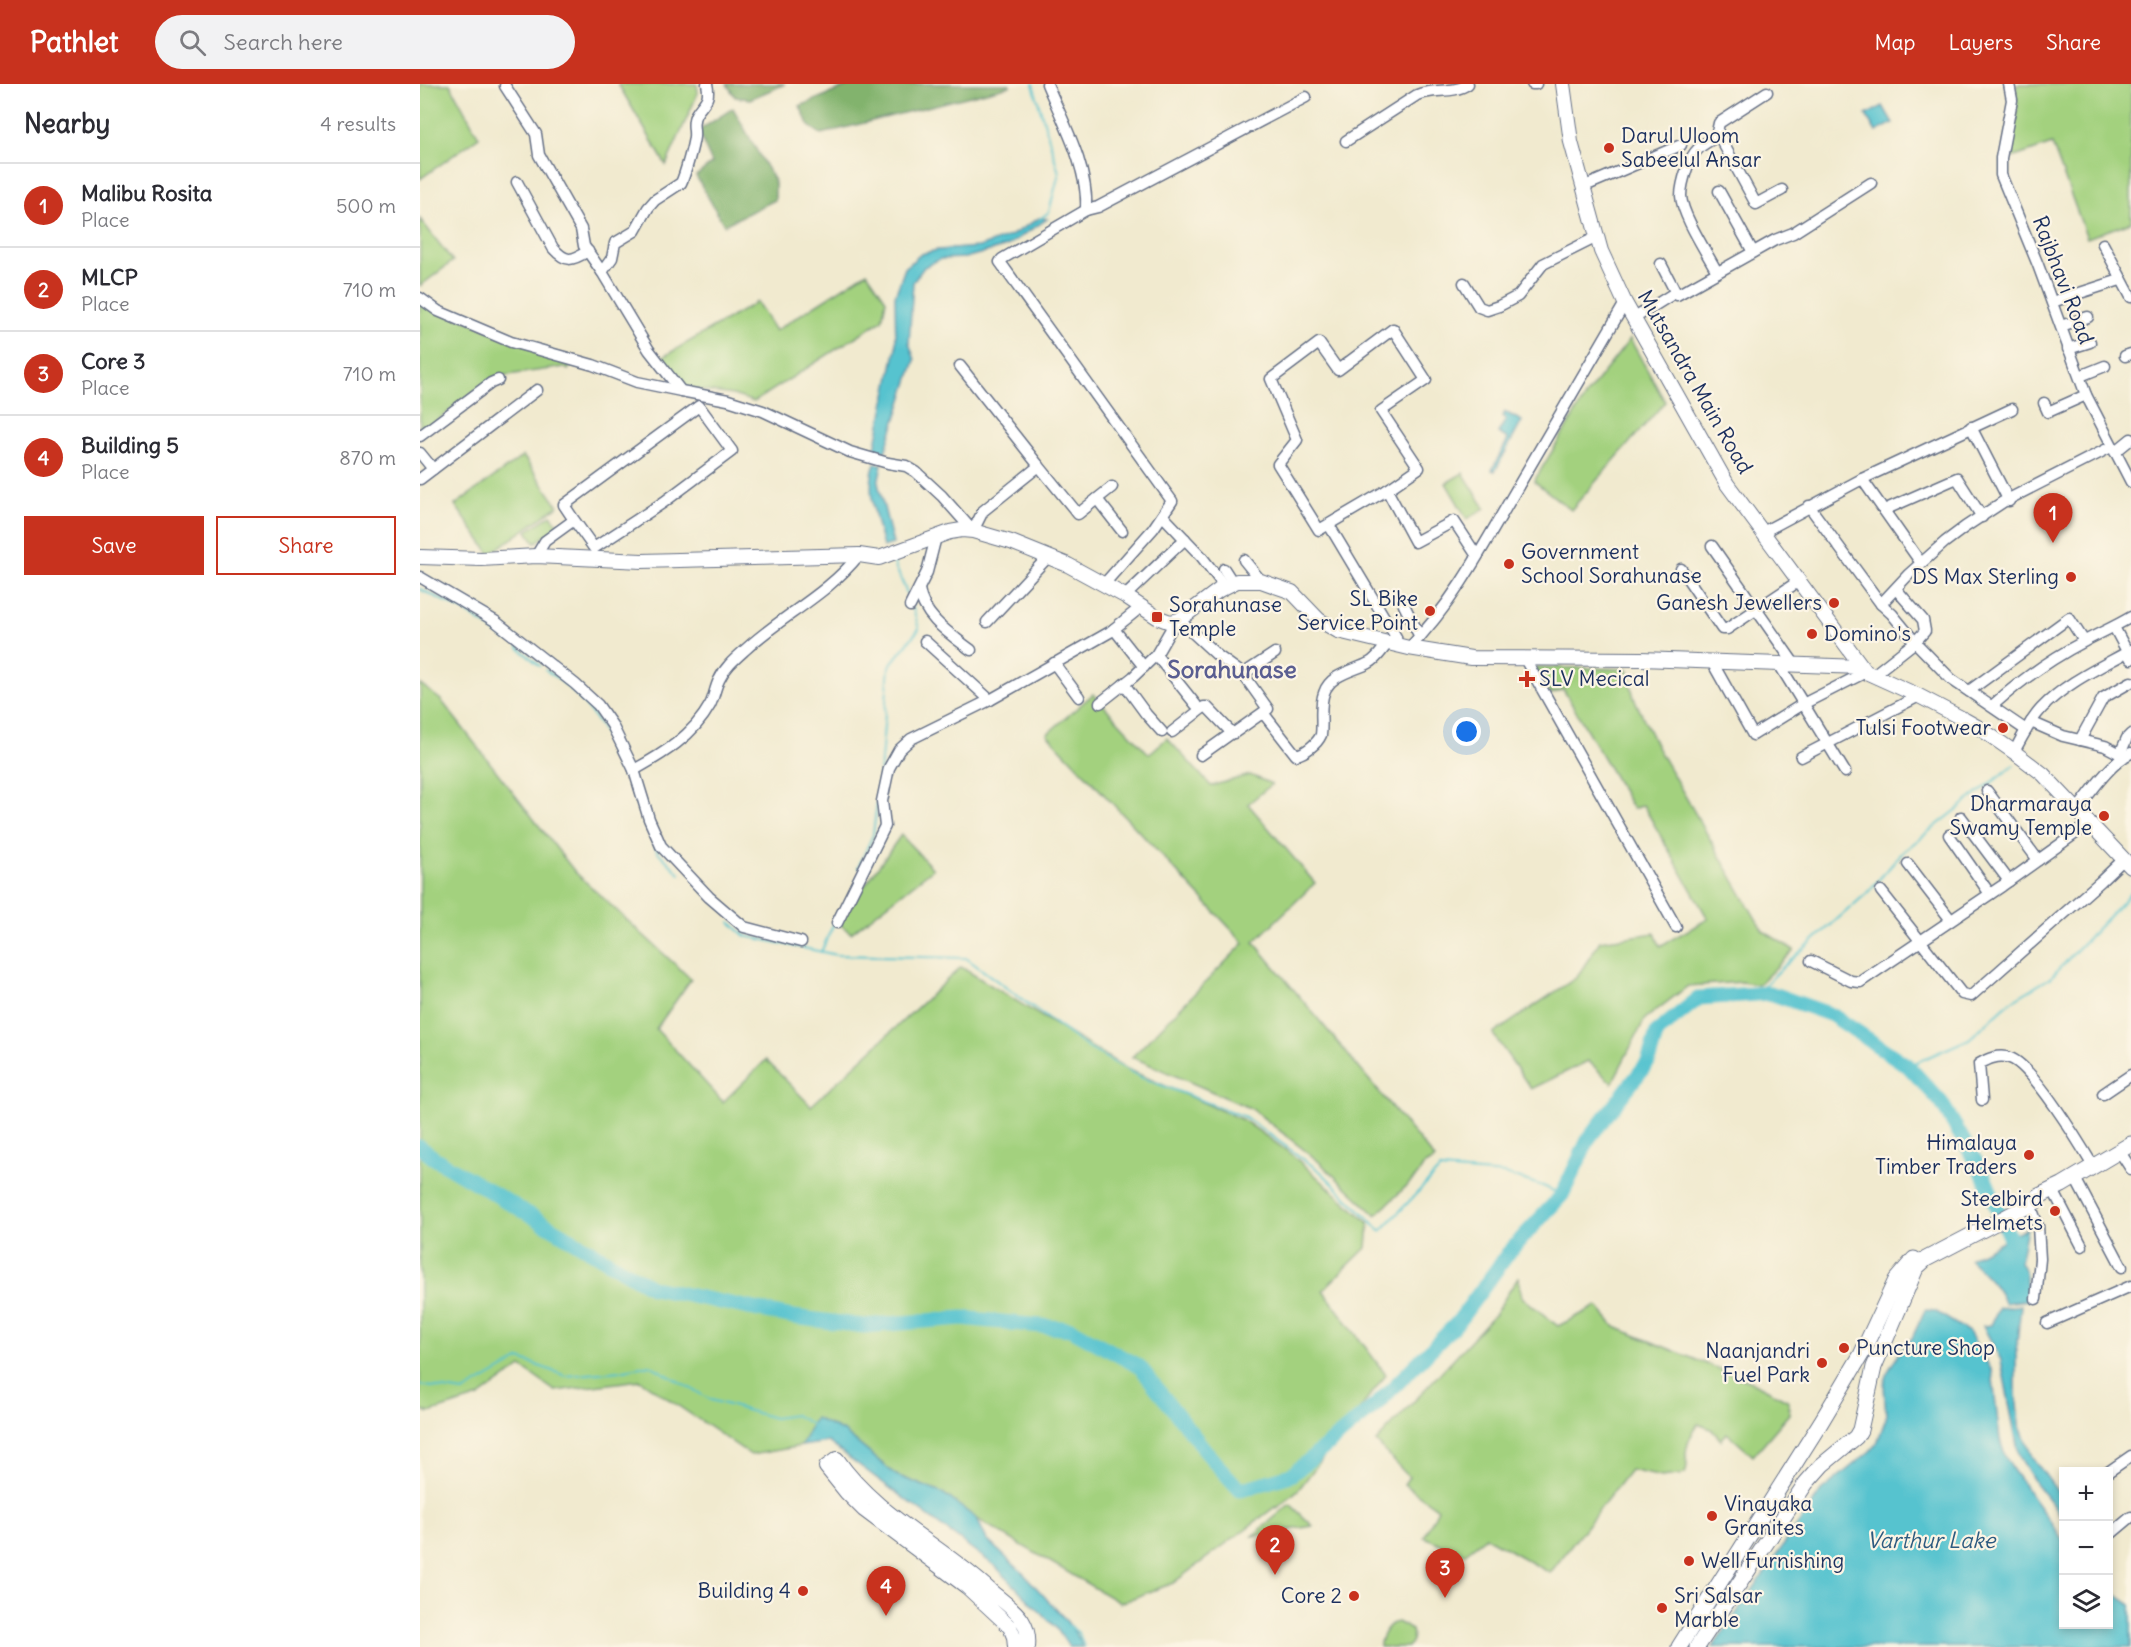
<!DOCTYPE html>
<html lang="en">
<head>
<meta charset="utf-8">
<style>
	:root { --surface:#fff; --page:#f2f2f3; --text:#2b2b33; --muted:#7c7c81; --line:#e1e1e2; --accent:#c8321e }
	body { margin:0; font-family:Delius,sans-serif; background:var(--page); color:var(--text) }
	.controls { position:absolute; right:18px; bottom:18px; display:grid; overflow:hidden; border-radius:0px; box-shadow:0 3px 9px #0003 }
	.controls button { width:54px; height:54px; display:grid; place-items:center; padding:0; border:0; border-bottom:2px solid var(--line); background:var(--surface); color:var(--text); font:30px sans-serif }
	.you { position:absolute; left:1047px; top:648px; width:21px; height:21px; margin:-15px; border:4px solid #fff; border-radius:50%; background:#1a73e8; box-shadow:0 0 0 9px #1a73e833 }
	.badge { display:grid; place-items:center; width:39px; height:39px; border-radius:50%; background:var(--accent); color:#fff; font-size:20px; font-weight:700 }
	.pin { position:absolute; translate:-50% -50px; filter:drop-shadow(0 2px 3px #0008) }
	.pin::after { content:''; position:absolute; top:32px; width:21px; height:18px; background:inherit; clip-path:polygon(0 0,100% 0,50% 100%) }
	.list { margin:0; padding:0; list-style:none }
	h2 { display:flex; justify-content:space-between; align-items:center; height:78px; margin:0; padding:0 24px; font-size:26px }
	h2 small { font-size:20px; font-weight:400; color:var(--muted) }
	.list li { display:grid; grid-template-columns:39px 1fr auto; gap:18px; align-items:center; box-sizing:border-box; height:84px; padding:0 24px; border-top:2px solid var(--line) }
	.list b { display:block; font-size:22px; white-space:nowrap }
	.list p { margin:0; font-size:20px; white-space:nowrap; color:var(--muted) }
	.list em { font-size:20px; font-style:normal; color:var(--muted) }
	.actions { display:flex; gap:12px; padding:18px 24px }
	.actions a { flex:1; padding:14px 0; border:2px solid var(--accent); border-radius:0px; text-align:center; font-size:21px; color:var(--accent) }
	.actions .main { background:var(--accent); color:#fff }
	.icon { flex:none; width:33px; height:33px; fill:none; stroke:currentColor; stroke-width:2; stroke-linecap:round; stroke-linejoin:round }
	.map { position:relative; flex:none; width:1711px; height:1563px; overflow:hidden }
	header { display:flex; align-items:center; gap:36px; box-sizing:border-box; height:84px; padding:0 30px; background:var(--accent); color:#fff }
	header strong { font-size:28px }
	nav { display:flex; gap:33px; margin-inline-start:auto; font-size:21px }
	.search { width:420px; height:54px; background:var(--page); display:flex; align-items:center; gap:15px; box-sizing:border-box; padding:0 21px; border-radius:33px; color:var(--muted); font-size:22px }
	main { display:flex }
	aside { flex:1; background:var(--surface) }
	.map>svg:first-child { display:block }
	.green { fill:#a3d17e; stroke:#5f806e; stroke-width:1.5 }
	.forest { fill:#82b36d; stroke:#4e7166; stroke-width:1.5 }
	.water { fill:#57c3cf; stroke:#397996; stroke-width:1.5 }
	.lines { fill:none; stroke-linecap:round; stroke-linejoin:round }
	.stream { stroke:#57c3cf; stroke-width:2 }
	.river { stroke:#57c3cf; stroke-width:15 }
	.street-casing { stroke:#667086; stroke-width:13 }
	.secondary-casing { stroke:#667086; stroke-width:16 }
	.primary-casing { stroke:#667086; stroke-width:17 }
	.street { stroke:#fff; stroke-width:10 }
	.secondary { stroke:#fff; stroke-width:14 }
	.primary { stroke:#fff; stroke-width:15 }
	.poi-dot { fill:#c8321e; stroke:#fcf5e5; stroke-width:2 }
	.labels { text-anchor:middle; stroke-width:4.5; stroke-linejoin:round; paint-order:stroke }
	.poi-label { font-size:21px; fill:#1b2f5e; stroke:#fcf5e5; text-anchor:end }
	.street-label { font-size:21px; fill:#1b2f5e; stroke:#fcf5e5 }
	.water-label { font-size:22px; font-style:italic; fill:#2d5b80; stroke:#fcf5e5 }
	.quarter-label { font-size:24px; font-weight:bold; fill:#5a5e91; stroke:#fcf5e5 }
</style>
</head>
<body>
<header>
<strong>Pathlet</strong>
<div class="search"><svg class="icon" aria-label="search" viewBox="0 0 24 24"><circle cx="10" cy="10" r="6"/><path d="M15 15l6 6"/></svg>Search here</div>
<nav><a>Map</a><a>Layers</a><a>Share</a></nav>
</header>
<main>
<aside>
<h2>Nearby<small>4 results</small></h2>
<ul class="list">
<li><span class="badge">1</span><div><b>Malibu Rosita</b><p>Place</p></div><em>500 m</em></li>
<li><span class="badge">2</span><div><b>MLCP</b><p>Place</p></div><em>710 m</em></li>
<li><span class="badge">3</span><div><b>Core 3</b><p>Place</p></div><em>710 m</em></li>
<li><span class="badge">4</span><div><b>Building 5</b><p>Place</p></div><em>870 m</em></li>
</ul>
<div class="actions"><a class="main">Save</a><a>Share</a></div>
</aside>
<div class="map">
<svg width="1711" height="1563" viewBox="0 0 1711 1563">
	<rect width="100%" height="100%" fill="#fcf5e5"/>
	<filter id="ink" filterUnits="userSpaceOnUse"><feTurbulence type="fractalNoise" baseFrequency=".0167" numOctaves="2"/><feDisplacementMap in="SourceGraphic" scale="12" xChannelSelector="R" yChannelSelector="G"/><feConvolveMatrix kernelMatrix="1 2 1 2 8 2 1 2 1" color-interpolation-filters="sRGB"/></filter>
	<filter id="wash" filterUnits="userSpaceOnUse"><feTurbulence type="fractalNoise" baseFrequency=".008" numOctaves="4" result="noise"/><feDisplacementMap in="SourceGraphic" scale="24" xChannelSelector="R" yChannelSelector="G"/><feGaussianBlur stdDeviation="1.35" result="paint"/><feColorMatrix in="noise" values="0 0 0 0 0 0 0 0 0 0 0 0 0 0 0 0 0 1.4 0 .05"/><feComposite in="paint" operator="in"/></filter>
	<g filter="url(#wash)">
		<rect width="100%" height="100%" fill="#f1eacf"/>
		<!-- green -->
		<g class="green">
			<path d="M0,0H30L59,53L0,95Z"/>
			<path d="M198,0H277L278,9L246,81Z"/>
			<path d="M1600,0H1711V138L1667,154L1632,60L1589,75L1597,33L1596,2Z"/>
			<path d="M0,135L33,177L0,202Z"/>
			<path d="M447,188L466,216L462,236L334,318L313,311L264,304L241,274L337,218L355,247Z"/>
			<path d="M0,217L152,280L148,286L144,283L74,293L0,350Z"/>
			<path d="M1210,255L1245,318L1151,426L1114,397L1167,310Z"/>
			<path d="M103,372L138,422L70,470L35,421Z"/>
			<path d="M1043,389L1065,424L1047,435L1026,399Z"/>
			<path d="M131,431L139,442L115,459L107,447Z"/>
			<path d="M1113,583L1207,585L1214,614L1237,663L1343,847L1374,866L1338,901L1322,898L1268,902L1225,935L1192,999L1168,977L1111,1005L1073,950L1157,893L1180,857L1235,849L1240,862L1288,835L1223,721L1213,725L1143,605L1131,610Z"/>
			<path d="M0,600L21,616L155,788L271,895L236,945L303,1018L346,976L391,1022L541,883L707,985L823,1036L870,1069L949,1139L947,1163L903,1206L966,1291L879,1405L857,1424L855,1423L753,1499L700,1519L557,1435L524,1410L476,1391L424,1348L395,1335L381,1362L331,1371L220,1296L135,1307L101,1283L59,1313L9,1329L0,1325Z"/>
			<path d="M673,610L729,670L747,654L791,702L830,691L852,700L828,720L895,799L834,858L1015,1075L1003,1082L997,1092L956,1131L897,1076L832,1025L712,973L824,859L627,650Z"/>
			<path d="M481,751L513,785L431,849L418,839Z"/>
			<path d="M1098,1193L1102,1213L1138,1242L1177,1222L1195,1243L1336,1300L1369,1317V1330L1333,1372L1307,1349L1301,1356L1291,1345L1278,1340C1272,1348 1266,1361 1266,1371C1266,1381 1269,1380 1265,1390L1242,1393L1210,1386L1130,1489L1066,1453L1044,1470L1004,1453L1018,1425L984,1400L989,1393L956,1358L1075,1230Z"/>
			<path d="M870,1420L893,1442L833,1452Z"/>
			<path d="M977,1538L992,1546C994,1553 993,1558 987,1563H960C959,1554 968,1539 977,1538Z"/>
		</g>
		<!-- forest -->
		<g class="forest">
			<path d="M307,0H365L330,15L315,13Z"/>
			<path d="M433,0H590V2L401,50L389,42L380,22Z"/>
			<path d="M313,24L355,99V116L304,141L276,92L292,79L278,47Z"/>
		</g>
		<!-- water -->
		<g class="water">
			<path d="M1463,22L1473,39L1456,48L1446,31Z"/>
			<path d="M619,134L627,135L587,162L545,174L520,175L504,183L493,198L489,259L495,276L465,368L455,365L476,263L475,212L485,184L501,170L518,166L559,163L592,151Z"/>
			<path d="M1085,328L1102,337L1075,387L1072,386L1088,355L1078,349L1086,335L1083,332Z"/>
			<path d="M455,380H462L458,399L473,460L463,463C457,437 445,405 455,380Z"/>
			<path d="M1607,1144L1600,1178L1605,1187L1608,1216L1584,1219C1579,1202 1561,1187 1549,1175Z"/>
			<path d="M1601,1221L1596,1268V1310L1599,1340L1612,1373L1643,1415V1434L1616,1400L1599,1372L1581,1276L1563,1242L1571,1241L1579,1224Z"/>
			<path d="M1505,1226L1515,1227L1549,1248L1572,1287L1580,1356L1585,1372L1593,1386L1643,1456L1644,1540H1688L1689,1506L1711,1521V1563H1293L1401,1407L1450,1367L1457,1359L1466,1334L1464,1300L1469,1286L1478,1270L1492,1254Z"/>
			<path d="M395,1334L424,1348L476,1391L524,1410L557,1435L567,1456L603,1489L645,1535L659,1554L662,1563H649L637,1545L575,1482L408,1358L381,1362Z"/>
		</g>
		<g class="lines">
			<!-- stream -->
			<g class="stream">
				<path d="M613,0L639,89L629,128L620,135"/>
				<path d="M473,477L490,516"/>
				<path d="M0,505L46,528L89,557"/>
				<path d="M98,563L120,582"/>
				<path d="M125,586C158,605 175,633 194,664"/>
				<path d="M200,677L223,733"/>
				<path d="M458,713L469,582L499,545L493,524"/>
				<path d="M232,755L238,768L260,790"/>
				<path d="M438,784L453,751L457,718"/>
				<path d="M310,838L325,852L417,871L546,874L668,964L720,993L825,1033L901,1088L961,1147L1020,1085L1085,1090L1123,1102L1142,1111"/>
				<path d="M401,868L414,839"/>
				<path d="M1336,910L1361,885L1447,809L1484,767L1594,681"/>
				<path d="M1488,982L1549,955L1590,918L1630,894L1711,809"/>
				<path d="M0,1301L43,1308L100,1275L146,1292L200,1287L230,1281L291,1316L354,1334L375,1331L393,1341"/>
				<path d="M649,1542L659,1549L664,1563"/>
			</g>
			<!-- river -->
			<path class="river" d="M0,1063L14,1074L233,1204L373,1233L444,1242L542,1234L651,1245L720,1283L792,1375L820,1406L871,1391L956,1321L1038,1238L1090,1167L1142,1111L1169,1054L1228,978L1237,948L1279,914L1350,909L1412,931L1488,982L1521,1018L1563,1090L1593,1162L1594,1171"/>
		</g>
	</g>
	<g filter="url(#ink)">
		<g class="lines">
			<defs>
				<g id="street">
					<path d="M287,0C291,17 283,18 276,30C271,39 275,44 274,53C273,62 265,91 261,99L235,116L228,124L215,147L195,159L192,174L182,188L229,266L261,307L308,316L343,327L430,368L468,379L486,382L496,388L522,412L553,447L563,427L619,382L658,430L692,403"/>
					<path d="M627,0C643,38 669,85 666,126"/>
					<path d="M1112,0H1116"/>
					<path d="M1589,0L1592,16L1581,74V91L1618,181L1666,311L1711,398"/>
					<path d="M85,2L116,50L119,71L161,145L164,162L182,188"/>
					<path d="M1347,8L1299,39L1297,48L1336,120L1362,106"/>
					<path d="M926,57L997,11C1014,4 1034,10 1048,0"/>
					<path d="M97,98L133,164C146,179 152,177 168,167"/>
					<path d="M1165,102L1261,61"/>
					<path d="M1299,107L1333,168"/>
					<path d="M1683,160L1711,213"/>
					<path d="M1241,180L1257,211L1355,156L1373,149L1451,99"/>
					<path d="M1297,188C1287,169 1262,131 1261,112C1261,102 1264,93 1267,84C1274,65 1281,61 1298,52"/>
					<path d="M1044,199L1059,223L1067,226L1079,222L1098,212L1123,180L1177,153"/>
					<path d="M0,214L18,227L91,258L173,281L217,298L261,307"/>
					<path d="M1632,218L1700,196"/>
					<path d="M1213,235L1256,208"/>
					<path d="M1641,242L1668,233"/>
					<path d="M973,245L1006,296L961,327L999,384L967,406L899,446L858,380L877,356L851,295L899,259L918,286Z"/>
					<path d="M1648,265L1670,258"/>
					<path d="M1705,272L1711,270"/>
					<path d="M540,282L619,382"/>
					<path d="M1660,292L1685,282"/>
					<path d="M1624,319L1628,328L1666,311"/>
					<path d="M1551,343L1589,417"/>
					<path d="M0,352L71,299L78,296"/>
					<path d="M1695,368L1711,355"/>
					<path d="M0,369L13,385"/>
					<path d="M0,395L117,306"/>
					<path d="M1442,395L1501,479"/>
					<path d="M967,406L995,458L1034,437L1057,472"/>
					<path d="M677,415L702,447"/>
					<path d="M1389,422L1461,520"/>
					<path d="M1464,426L1537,394L1562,433"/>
					<path d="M743,432L781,472L805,503"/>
					<path d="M909,441L976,553L977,561"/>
					<path d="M1343,448L1442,395L1592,325"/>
					<path d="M1292,462L1375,581"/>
					<path d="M116,472L125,457L154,436L174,464L244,418L312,367L279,322L144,421L154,436"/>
					<path d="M824,476L841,497"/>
					<path d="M804,485L813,499"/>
					<path d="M1261,485L1302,545H1307L1379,497"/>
					<path d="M0,493L75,537L155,600L178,621L192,641L214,686L229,735L241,762L289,813L324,843L381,858"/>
					<path d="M684,500L733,445L752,417L580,178L582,175L666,126L678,123L886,13"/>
					<path d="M499,505C503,533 530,550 551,566"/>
					<path d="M705,512L765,455"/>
					<path d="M984,521L1000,553"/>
					<path d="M490,522L507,488L516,453"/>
					<path d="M567,538L628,473"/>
					<path d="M1694,543L1711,575"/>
					<path d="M694,545L724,583"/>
					<path d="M505,557L570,616"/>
					<path d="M989,564C1032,521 1062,465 1092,413C1129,349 1167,284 1205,219"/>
					<path d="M736,571L776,621"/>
					<path d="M1105,575L1256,843"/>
					<path d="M1292,578L1333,651L1383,620L1446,588"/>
					<path d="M634,579L659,613"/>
					<path d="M1359,580L1425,688"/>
					<path d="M823,590L855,569"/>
					<path d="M1452,592L1495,558L1505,547L1503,536L1476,505"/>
					<path d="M704,600L726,630L742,648"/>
					<path d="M1549,607L1649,534L1664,557"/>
					<path d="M680,619L713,593L736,571L755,538"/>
					<path d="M1572,622C1599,598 1632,574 1665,557C1680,549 1696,542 1711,533"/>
					<path d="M844,630L876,671C885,669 897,660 901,651C903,638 899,622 904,609C910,590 934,587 949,579C957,575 962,566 968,559"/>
					<path d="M1611,638L1643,652L1685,662L1704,672"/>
					<path d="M1606,646L1531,595L1495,558L1472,530L1461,520L1489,490L1525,458L1545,443L1583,418L1691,363"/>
					<path d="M752,648L784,623H787L812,649H814L848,625L823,590L798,572L759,536"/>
					<path d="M1660,656L1683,614L1711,598"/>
					<path d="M1594,668C1602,653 1610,637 1621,625C1645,599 1681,583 1711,566"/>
					<path d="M1700,670L1707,654L1711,650"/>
					<path d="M781,671L812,649"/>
					<path d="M1381,673L1499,612"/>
					<path d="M214,686C243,670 273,652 290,621C294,613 295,604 299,596C305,583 316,574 326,565C363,531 407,511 439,471"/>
					<path d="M1567,707L1618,776"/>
					<path d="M1657,726C1670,709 1691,678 1711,669"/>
					<path d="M1541,733L1589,797"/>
					<path d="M1529,751L1570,810"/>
					<path d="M1488,780L1531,836"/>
					<path d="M1461,807L1542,910L1551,912L1681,797L1704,775"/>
					<path d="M417,839L465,742L462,717L469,684L479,666L491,655L570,616L690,548L721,523"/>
					<path d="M1391,877L1431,897L1440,898L1582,802L1670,739"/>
					<path d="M1683,1010L1711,991"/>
					<path d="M1562,1016L1559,980C1568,975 1578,970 1590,974C1612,981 1660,1060 1673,1082"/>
					<path d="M1700,1068L1711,1085"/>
					<path d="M1655,1094L1702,1183"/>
					<path d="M1633,1106L1662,1162"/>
					<path d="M1610,1120L1618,1142L1620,1175L1616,1215"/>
					<path d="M1627,1239L1711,1202"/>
					<path d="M1688,1388L1711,1372"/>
					<path d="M1692,1449L1711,1433"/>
				</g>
				<g id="secondary">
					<path d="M1143,0L1151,58L1181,167L1205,219L1307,400L1446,588L1499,612L1545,636L1561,645L1594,668L1623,690L1711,783"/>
					<path d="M0,473L61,475L116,472L222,477L439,471L459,474L530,448L542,446L553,447L591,458L648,481L705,512L737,533L750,538L759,536L799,506L817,497H841L872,508L899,536L918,547L989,564L1051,574L1221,575L1441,583"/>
					<path d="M595,1563L594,1553L590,1543L547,1503L444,1426L426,1408L406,1383L417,1375C455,1431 523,1462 572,1508C581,1516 595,1525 602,1536C607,1544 609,1554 608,1563"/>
				</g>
				<g id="primary">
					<path d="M1259,1563L1401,1338L1441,1271L1476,1196L1494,1175"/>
					<path d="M1277,1563L1386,1399L1402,1381L1436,1353L1440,1346L1454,1283L1496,1184L1506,1175L1615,1118L1619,1112L1642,1101L1711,1060"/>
				</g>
			</defs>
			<!-- street casing -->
			<use href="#street" class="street-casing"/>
			<!-- secondary casing -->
			<use href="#secondary" class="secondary-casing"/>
			<!-- primary casing -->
			<use href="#primary" class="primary-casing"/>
			<!-- street -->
			<use href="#street" class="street"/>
			<!-- secondary -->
			<use href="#secondary" class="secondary"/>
			<!-- primary -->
			<use href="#primary" class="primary"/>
		</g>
	</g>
	<!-- markers -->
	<g class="poi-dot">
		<circle cx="1189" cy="64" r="6"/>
		<circle cx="1089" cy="480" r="6"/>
		<circle cx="1651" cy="493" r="6"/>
		<circle cx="1414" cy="519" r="6"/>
		<circle cx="1010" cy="527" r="6"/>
		<rect x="731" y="527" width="12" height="12" rx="3"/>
		<circle cx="1392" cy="550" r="6"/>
		<path d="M1104 586h6v6h6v6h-6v6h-6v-6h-6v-6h6z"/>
		<circle cx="1583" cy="644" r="6"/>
		<circle cx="1684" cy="732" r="6"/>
		<circle cx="1609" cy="1071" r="6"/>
		<circle cx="1635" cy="1127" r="6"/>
		<circle cx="1424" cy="1264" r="6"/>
		<circle cx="1402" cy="1279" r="6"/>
		<circle cx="1292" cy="1432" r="6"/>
		<circle cx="1269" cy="1477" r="6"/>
		<circle cx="383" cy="1507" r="6"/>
		<circle cx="934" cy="1512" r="6"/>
		<circle cx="1242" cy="1524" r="6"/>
	</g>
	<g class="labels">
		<!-- poi labels -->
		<g class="poi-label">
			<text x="1201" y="59" text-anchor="start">Darul Uloom<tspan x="1201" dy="24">Sabeelul Ansar</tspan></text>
			<text x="1101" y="475" text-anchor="start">Government<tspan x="1101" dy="24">School Sorahunase</tspan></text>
			<text x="1639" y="500">DS Max Sterling</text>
			<text x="998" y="522">SL Bike<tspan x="998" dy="24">Service Point</tspan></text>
			<text x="1402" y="526">Ganesh Jewellers</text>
			<text x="749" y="528" text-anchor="start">Sorahunase<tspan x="749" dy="24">Temple</tspan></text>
			<text x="1404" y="557" text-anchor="start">Domino's</text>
			<text x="1119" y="602" text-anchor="start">SLV Mecical</text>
			<text x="1571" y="651">Tulsi Footwear</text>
			<text x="1672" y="727">Dharmaraya<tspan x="1672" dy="24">Swamy Temple</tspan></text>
			<text x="1597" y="1066">Himalaya<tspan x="1597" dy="24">Timber Traders</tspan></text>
			<text x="1623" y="1122">Steelbird<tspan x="1623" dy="24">Helmets</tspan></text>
			<text x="1436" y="1271" text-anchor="start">Puncture Shop</text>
			<text x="1390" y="1274">Naanjandri<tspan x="1390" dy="24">Fuel Park</tspan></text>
			<text x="1304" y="1427" text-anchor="start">Vinayaka<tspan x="1304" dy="24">Granites</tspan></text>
			<text x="1281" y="1484" text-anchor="start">Well Furnishing</text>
			<text x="371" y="1514">Building 4</text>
			<text x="922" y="1519">Core 2</text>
			<text x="1254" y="1519" text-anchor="start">Sri Salsar<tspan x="1254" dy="24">Marble</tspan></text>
		</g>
		<!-- street labels -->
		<g class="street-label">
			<text transform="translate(1643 196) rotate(69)" y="7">Rajbhavi Road</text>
			<text transform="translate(1275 298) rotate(60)" y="7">Mutsandra Main Road</text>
		</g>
		<!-- water labels -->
		<g class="water-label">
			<text x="1511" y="1464">Varthur Lake</text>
		</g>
		<!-- quarter labels -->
		<g class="quarter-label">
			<text x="812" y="594">Sorahunase</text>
		</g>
	</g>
</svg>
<div class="controls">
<button>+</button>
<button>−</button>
<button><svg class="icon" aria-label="layers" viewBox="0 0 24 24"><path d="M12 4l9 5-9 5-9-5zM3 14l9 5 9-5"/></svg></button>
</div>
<div class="you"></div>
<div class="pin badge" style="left:1633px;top:459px">1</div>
<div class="pin badge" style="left:855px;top:1491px">2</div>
<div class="pin badge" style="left:1025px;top:1514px">3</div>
<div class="pin badge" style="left:466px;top:1532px">4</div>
</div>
</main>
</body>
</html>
